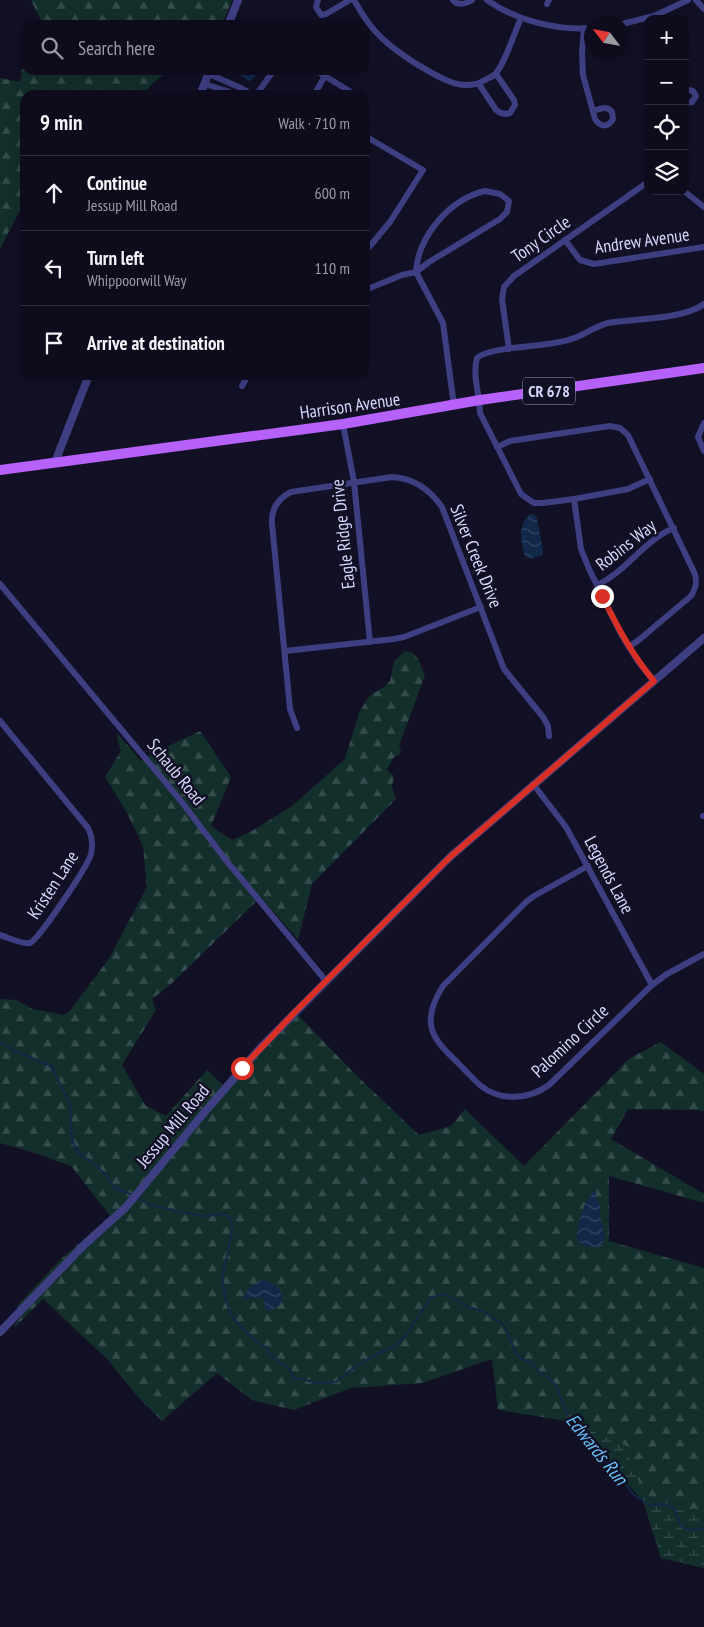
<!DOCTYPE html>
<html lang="en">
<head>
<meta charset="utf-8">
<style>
	:root { --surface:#0e0c1c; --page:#171525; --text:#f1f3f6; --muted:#9b9ba3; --line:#2e2c3b }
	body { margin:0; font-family:"PT Sans Narrow",sans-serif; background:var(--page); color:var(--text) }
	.controls { position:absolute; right:15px; top:15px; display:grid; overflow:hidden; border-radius:10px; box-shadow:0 5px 20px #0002 }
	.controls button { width:45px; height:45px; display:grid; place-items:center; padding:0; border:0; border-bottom:1px solid var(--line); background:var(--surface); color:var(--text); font:25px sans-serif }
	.compass { position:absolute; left:584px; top:15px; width:45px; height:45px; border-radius:50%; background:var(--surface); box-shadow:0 5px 20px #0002; rotate:302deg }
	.stop { position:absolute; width:15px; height:15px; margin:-11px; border:4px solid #d93025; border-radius:50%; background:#fff }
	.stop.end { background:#d93025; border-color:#fff; box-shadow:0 1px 5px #0008 }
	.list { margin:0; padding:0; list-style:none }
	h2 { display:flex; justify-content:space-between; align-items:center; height:65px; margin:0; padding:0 20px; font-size:21px }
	h2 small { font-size:16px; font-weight:400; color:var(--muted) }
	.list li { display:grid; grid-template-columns:32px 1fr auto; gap:15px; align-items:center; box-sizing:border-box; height:75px; padding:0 20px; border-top:1px solid var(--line) }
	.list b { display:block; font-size:19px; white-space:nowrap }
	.list p { margin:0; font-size:16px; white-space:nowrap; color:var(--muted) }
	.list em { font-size:16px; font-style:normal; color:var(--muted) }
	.icon { flex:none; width:28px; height:28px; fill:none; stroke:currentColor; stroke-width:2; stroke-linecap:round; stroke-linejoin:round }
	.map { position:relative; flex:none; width:704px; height:1627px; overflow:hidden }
	.search { position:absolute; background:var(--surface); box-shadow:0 5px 20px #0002; left:20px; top:20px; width:350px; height:55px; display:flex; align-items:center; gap:12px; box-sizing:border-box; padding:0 18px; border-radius:15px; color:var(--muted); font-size:19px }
	.panel { position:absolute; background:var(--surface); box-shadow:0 5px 20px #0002; left:20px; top:90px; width:350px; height:290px; border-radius:15px }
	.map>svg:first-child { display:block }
	.forest { fill:url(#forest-firs) }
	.wetland { fill:url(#wetland-marsh) }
	.water { fill:url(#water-waves) }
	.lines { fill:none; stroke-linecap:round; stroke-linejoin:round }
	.stream { stroke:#102949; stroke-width:2 }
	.minor { stroke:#3d3f82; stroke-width:6 }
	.tertiary { stroke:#3d3f82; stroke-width:8 }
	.primary { stroke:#b661f9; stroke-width:10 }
	.route { stroke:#d93025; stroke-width:6 }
	.labels { text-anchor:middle; stroke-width:5; stroke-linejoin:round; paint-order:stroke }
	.shield { fill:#121025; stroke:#9d9bbc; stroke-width:1 }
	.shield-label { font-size:16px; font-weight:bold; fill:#d8d6fd }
	.street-label { font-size:18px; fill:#d8d6fd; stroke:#121025 }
	.water-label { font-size:19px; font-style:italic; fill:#68c0f9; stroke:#121025 }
</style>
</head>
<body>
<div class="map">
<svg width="704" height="1627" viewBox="0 0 704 1627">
	<defs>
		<pattern id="forest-firs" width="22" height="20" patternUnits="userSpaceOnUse" patternTransform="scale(1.25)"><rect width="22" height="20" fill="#132f2c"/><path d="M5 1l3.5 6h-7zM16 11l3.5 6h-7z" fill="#354c4c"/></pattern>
		<pattern id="wetland-marsh" width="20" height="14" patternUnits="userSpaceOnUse" patternTransform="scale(1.25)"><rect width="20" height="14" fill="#132f2c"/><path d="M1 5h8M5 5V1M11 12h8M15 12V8" fill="none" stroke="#354c4c"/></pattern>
		<pattern id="water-waves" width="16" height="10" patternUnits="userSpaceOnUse" patternTransform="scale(1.25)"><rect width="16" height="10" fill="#102949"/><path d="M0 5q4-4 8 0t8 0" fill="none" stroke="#324764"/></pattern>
	</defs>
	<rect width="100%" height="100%" fill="#121025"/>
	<!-- forest -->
	<g class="forest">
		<path d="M31,0H232L222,25H43Z"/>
		<path d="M25,50V70H169L151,85L143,95H25V209L19,212L0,249V78L20,82Z"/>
		<path d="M405,651L413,653L418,659L425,675L399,746L401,750L399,755L393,758L387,770L394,776L392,787L396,799L312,884L298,940L261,897L170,985L152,999L156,1010L122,1065L145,1105L166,1116L207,1070L225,1087L295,1012L355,1074L419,1135L451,1126L465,1109L524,1166L630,1058L661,1042L704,1074V1111L697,1110L628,1109L611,1139L704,1194V1203L609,1176V1241L704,1268V1511L696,1516L643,1495L626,1446L572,1422L498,1410L492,1359L422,1383L351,1388L294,1410L252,1400L217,1373L162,1421L137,1396L108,1360L43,1299L15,1327L14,1325L22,1316L18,1311L17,1306L60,1260L110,1216L71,1166L32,1152L0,1143V999L16,1000L33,1009L63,1015L69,1012L108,960L147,887L143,846L126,811L105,777L121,751L117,738L118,734L141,761L148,756L200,731L231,777L211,826L232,840L252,831L292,806L345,759L359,713L366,701L372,694L384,687L390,681L394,661Z"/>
	</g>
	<!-- wetland -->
	<path class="wetland" d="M572,1422L626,1446L643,1495L696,1516L704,1511V1568L661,1558L643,1501Z"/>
	<!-- water -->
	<g class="water">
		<path d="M235,70H259L253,79L250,81L238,74Z"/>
		<path d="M531,514L536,516L537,519L543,551L542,555L530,559L525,556C521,542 517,523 531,514Z"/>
		<path d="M596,1190C595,1201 597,1198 600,1205C601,1208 599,1213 600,1217C602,1226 610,1245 596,1247C588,1248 583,1245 577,1241C577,1227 583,1198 596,1190Z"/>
		<path d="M263,1280C281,1283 292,1304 269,1311L266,1309L263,1298L253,1297L245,1300L243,1299C246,1290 254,1282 263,1280Z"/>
	</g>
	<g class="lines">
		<!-- stream -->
		<g class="stream">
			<path d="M0,1042L13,1050L51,1066L67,1098L70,1105L72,1140L77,1151L103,1172L114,1187L132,1195"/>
			<path d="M136,1198C148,1206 189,1214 204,1216C215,1217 220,1210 230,1217L232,1223V1232L222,1279L226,1301L231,1314L237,1323L254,1340L266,1347L270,1355L291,1370L293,1378L295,1379H302L317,1383L336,1382L356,1366L375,1355L395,1346L404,1338L430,1298L440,1295H447L466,1306L484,1312L502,1324L508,1333L516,1354L522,1359L532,1363L539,1372L550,1379L557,1387L568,1417L576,1425L578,1430L588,1439L607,1464L617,1472L623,1481L634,1495L650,1505L665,1504L672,1507L675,1510L680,1524L683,1528L691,1530L704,1528"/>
		</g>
		<!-- minor -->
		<g class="minor">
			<path d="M318,0L316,7L321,15L326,14L350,0"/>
			<path d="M354,0C359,9 364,18 371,26C383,42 401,54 418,65C438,76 462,94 485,80C488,78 493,77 495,74C504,66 515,31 521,18"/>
			<path d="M453,0C458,6 466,4 472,0"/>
			<path d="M487,0C515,20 557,31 592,28"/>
			<path d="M696,0L704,9"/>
			<path d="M547,4L549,0"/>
			<path d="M622,24L654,16L688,0"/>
			<path d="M584,28L582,53L583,75L595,119C600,127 608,128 613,119L612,112C607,105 600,109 593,111"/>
			<path d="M315,70L356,95"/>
			<path d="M209,74L241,88L253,95"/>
			<path d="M205,84L227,91L235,95"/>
			<path d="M479,84L496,110C501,114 505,115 510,113L515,105L514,100L496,74"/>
			<path d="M685,89L693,91L696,96L692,102L685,103"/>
			<path d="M256,95L274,70"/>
			<path d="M314,95L325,76"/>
			<path d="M365,136L423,170L390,222L365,252"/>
			<path d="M485,191L500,194L509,201L507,212L500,219L429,262L416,272C418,236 450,199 485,191Z"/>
			<path d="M684,191L704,207"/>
			<path d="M565,240L580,260L594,264L704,247"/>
			<path d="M370,288L402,275L416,272L443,323L454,406"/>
			<path d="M509,349L502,299L504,287L514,276L648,182"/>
			<path d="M242,386L248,375"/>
			<path d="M704,423L698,437L704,451"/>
			<path d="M343,424L354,482L370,642"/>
			<path d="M497,447L510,441L610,426L620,428L628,435L694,572C698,581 696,588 691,596L640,639L629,647"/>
			<path d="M650,479L628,489L574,499L543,503H534L528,499L521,494L518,488L480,413C480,395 472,376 477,358C488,348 530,347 547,344C556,343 568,341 577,337C587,333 596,326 608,323C634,318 683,320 704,304"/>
			<path d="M574,499L581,549L589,569L621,634L637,660L654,681"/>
			<path d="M0,584L181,801L225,859L326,981"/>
			<path d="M597,585C626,572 644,540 674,528"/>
			<path d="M285,651L394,639L404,637L481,607"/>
			<path d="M0,721L88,828C92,836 93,845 91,854C88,866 39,939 30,943C23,945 7,937 0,935"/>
			<path d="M297,728L290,709L272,524C271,509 277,499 291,492L392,477C413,478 430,490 442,507L504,669L543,717L548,726L549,736"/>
			<path d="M533,784L566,827L652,985"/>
			<path d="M703,816H704"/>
			<path d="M588,866L534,896L526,902L443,986C436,997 429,1011 431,1025C433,1040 447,1052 457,1062C465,1070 473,1079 481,1086C501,1102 530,1099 549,1085L652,985L667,974L704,954"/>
		</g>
		<!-- tertiary -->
		<g class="tertiary">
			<path d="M228,25L238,0"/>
			<path d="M200,95L210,70"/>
			<path d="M55,462L89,375"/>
			<path d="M0,1332L84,1245L126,1207L203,1114L261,1047L450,857L704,638"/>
		</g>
		<!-- primary -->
		<path class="primary" d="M0,470L343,424L480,400L704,368"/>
	</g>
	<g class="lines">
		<!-- route -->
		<path class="route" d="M242,1068L295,1012L450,857L654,681C632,655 617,626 602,596"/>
	</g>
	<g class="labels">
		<!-- shield labels -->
		<rect class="shield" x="523" y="377.5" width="52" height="27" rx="4"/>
		<g class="shield-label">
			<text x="549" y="397">CR 678</text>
		</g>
		<!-- street labels -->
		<g class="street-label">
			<text transform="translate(541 239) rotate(-35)" y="6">Tony Circle</text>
			<text transform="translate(642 241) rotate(-8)" y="6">Andrew Avenue</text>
			<text transform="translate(350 406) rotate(-8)" y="6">Harrison Avenue</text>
			<text transform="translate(343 534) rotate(-96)" y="6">Eagle Ridge Drive</text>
			<text transform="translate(626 545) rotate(-38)" y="6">Robins Way</text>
			<text transform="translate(476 556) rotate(68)" y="6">Silver Creek Drive</text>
			<text transform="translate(176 772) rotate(51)" y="6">Schaub Road</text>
			<text transform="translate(609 875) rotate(62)" y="6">Legends Lane</text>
			<text transform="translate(53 885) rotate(-57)" y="6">Kristen Lane</text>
			<text transform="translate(570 1041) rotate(-43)" y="6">Palomino Circle</text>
			<text transform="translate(173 1126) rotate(-50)" y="6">Jessup Mill Road</text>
		</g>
		<!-- water labels -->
		<g class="water-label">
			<text transform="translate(597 1449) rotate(51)" y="7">Edwards Run</text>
		</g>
	</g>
</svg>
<div class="controls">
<button>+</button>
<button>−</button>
<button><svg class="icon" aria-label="locate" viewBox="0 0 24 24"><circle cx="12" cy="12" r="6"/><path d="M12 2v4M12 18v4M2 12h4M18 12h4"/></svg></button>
<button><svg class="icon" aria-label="layers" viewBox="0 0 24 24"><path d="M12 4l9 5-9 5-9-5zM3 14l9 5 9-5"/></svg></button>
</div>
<svg class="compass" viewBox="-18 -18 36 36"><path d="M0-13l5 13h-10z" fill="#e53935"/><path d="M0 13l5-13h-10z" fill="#9b9ba3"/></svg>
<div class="stop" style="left:242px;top:1068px"></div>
<div class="stop end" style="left:602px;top:596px"></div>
<div class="search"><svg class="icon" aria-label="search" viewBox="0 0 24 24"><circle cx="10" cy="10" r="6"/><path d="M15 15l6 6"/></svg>Search here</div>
<section class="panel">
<h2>9 min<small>Walk · 710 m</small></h2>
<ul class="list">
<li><svg class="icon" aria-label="ahead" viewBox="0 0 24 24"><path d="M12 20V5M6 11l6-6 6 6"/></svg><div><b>Continue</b><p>Jessup Mill Road</p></div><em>600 m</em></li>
<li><svg class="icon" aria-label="left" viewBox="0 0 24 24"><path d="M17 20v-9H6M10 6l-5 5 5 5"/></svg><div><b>Turn left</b><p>Whippoorwill Way</p></div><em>110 m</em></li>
<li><svg class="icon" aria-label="arrive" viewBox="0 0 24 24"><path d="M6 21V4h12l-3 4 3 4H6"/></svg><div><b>Arrive at destination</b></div></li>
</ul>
</section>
</div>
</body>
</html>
